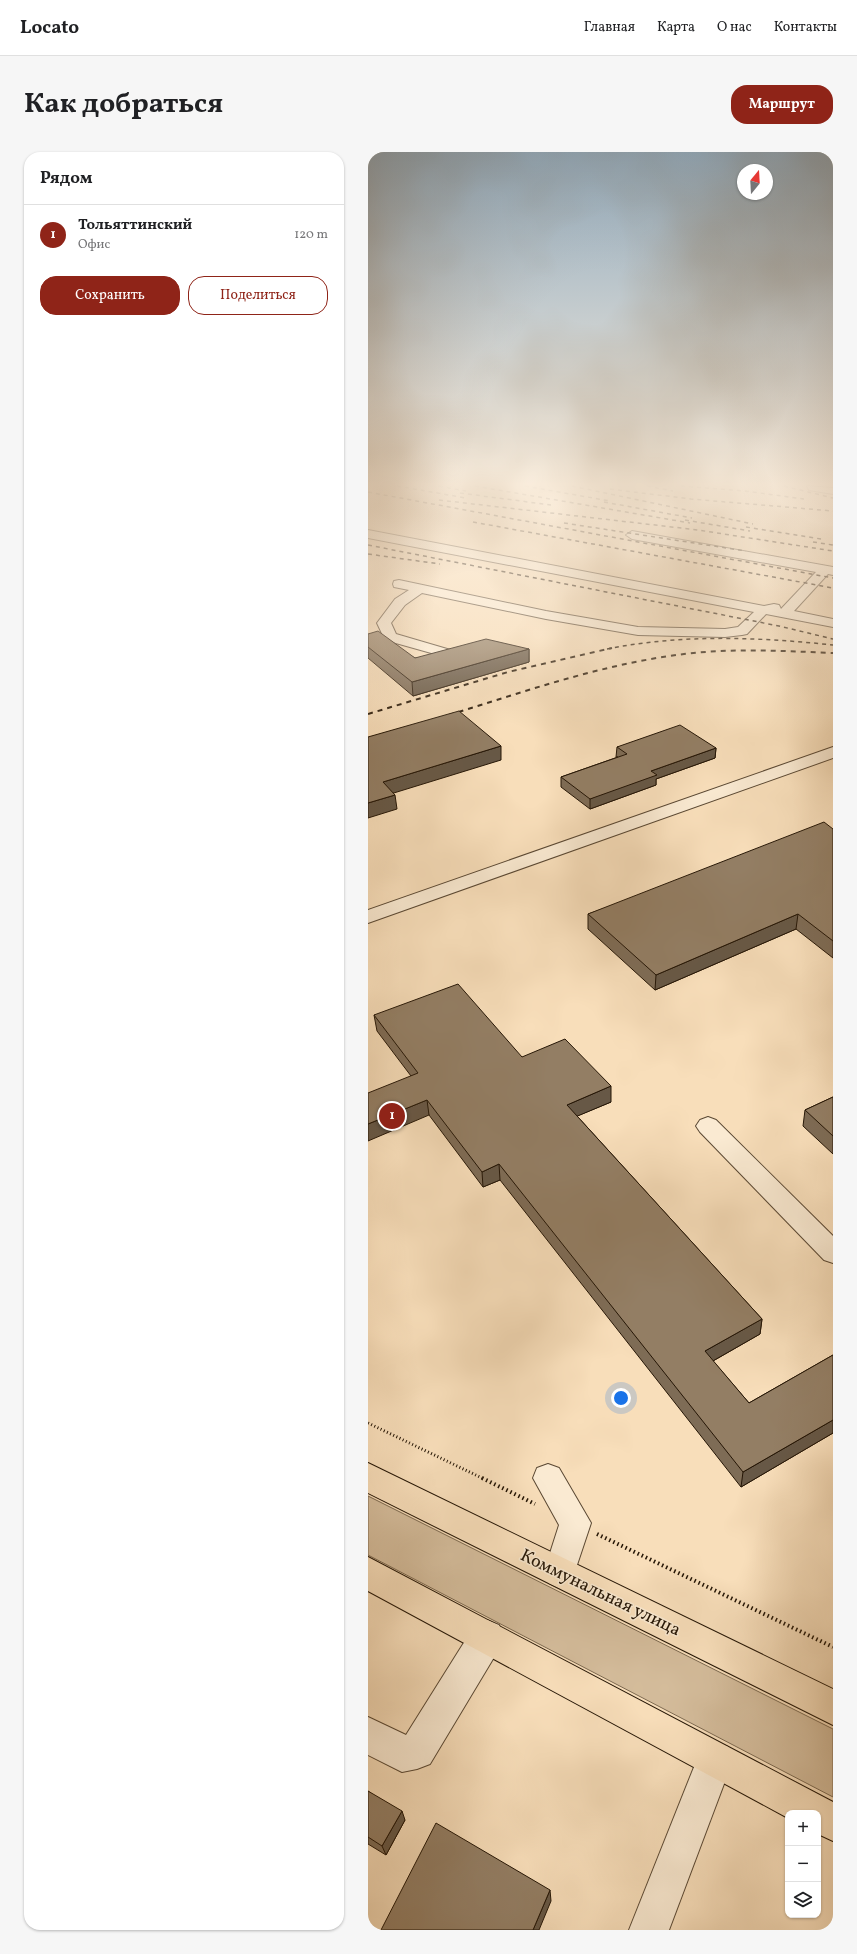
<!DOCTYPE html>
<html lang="ru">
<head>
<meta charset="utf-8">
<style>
	:root { --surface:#fff; --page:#f6f6f6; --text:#202124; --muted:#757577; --line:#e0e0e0; --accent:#8f2418 }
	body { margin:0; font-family:Vollkorn,serif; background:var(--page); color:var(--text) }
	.controls { position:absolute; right:12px; bottom:12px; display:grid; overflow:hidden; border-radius:8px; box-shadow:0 1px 3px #0004 }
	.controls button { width:36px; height:36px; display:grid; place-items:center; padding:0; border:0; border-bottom:1px solid var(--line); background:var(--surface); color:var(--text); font:20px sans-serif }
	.compass { position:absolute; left:369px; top:12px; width:36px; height:36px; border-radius:50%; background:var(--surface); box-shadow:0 1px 3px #0004; rotate:18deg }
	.you { position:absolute; left:253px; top:1246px; width:14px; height:14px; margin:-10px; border:3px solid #fff; border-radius:50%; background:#1a73e8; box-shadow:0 0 0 6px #1a73e833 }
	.badge { display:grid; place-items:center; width:26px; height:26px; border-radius:50%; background:var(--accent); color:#fff; font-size:13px; font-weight:700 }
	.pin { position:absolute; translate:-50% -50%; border:2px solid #fff; box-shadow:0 1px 4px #0006 }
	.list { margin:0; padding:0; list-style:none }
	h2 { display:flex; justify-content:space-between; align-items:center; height:52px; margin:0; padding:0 16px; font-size:17px }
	h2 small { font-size:13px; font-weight:400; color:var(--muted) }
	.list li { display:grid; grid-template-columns:26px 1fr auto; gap:12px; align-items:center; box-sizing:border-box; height:60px; padding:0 16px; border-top:1px solid var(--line) }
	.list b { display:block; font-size:15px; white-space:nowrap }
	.list p { margin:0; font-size:13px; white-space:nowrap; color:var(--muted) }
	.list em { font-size:13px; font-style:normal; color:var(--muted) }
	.actions { display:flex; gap:8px; padding:12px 16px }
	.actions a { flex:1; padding:9px 0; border:1px solid var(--accent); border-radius:16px; text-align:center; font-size:14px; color:var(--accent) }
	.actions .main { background:var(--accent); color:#fff }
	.icon { flex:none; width:22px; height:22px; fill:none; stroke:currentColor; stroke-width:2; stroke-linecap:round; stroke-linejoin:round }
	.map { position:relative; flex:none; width:465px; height:1778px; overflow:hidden; border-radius:16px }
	header { display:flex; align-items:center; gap:24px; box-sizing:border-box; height:56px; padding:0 20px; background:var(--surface); border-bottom:1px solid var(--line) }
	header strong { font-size:19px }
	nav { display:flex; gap:22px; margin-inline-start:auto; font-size:14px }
	.intro { display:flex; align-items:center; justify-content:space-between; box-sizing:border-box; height:96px; padding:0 24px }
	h1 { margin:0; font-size:28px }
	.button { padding:10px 18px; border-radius:16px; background:var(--accent); color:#fff; font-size:14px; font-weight:700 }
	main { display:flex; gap:24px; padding:0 24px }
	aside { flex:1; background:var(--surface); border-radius:16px; box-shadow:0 1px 3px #0004 }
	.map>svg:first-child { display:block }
	.green { fill:#d4bc9b; stroke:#7c6950 }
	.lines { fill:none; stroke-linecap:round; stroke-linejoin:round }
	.minor-casing { stroke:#5a4833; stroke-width:2 }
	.major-casing { stroke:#251606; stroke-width:2 }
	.path-far1 { stroke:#251606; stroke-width:3; stroke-dasharray:1 2.5; stroke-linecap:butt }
	.path { stroke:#251606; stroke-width:4; stroke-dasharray:1.5 3; stroke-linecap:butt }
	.minor { fill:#faead2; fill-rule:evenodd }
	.major { fill:#f8deba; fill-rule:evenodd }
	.rail-far1 { stroke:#251606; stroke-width:1.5; stroke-dasharray:4 4; stroke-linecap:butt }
	.rail { stroke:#251606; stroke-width:2; stroke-dasharray:5 5; stroke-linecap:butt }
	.wall { fill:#7e6c56; stroke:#251606 }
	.shaded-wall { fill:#675846; stroke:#251606 }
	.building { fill:#937e64; stroke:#251606 }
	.labels { text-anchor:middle; stroke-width:3; stroke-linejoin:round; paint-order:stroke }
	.near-street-label { font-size:18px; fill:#251606; stroke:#faead2 }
</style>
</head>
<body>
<header>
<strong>Locato</strong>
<nav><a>Главная</a><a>Карта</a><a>О нас</a><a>Контакты</a></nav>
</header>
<div class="intro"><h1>Как добраться</h1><a class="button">Маршрут</a></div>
<main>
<aside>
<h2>Рядом<small></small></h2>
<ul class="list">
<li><span class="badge">1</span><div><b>Тольяттинский</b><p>Офис</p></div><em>120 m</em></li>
</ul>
<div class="actions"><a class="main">Сохранить</a><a>Поделиться</a></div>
</aside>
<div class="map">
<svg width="465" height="1778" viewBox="0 0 465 1778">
	<rect width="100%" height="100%" fill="#f8deba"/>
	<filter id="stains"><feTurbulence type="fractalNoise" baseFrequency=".005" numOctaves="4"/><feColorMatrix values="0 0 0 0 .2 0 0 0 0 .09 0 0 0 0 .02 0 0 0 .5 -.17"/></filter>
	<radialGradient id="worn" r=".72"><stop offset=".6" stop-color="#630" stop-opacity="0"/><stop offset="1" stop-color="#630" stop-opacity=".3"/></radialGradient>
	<!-- green -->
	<path class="green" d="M0,1344L465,1577V1645L0,1403Z"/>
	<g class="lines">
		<defs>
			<g id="minor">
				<path d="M439,334L465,336V342L441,338Z"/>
				<path d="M0,378L396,454L406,452L411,453L413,457L448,420L264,387L258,383L264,379L465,415V423L460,422L426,459L465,467V475L398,462L379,482L374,483L357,485L270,483L178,467L54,441L37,453L23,471L28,482L86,499L88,502L86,505L81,506L17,488L9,471L27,447L41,438L26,435L25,432L26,429L31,428L178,459L270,475L357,477L370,475L386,460L0,386Z"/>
				<path d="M465,595V606L0,771V758Z"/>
				<path d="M340,965L348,968L465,1084V1111L456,1108L332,980L328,974L332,968Z"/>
				<path d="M180,1312L191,1316L223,1371L203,1431L192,1436L181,1431L176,1420L191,1373L165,1326L169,1316Z"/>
				<path d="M119,1468L131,1473L136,1485L131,1497L62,1612L49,1617L34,1620L0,1603V1565L38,1583L107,1473Z"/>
				<path d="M347,1590L360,1595L365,1608L301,1778H261L334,1595Z"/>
			</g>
			<g id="major">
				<path d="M0,1311L465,1537V1573L0,1341Z"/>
				<path d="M0,1405L465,1650V1689L450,1682V1661H420V1666L0,1439Z"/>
			</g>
		</defs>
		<!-- minor casing -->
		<use href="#minor" class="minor-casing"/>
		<!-- major casing -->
		<use href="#major" class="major-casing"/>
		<!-- path-far1 -->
		<path class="path-far1" d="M0,1271L116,1327"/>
		<!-- path -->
		<g class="path">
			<path d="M114,1326L167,1352"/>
			<path d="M229,1382L465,1495"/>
		</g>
		<!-- minor -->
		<use href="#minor" class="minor"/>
		<!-- major -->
		<use href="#major" class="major"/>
		<!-- rail-far1 -->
		<g class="rail-far1">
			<path d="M29,334L98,346"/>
			<path d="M71,334L98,339"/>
			<path d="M107,334L322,371"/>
			<path d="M157,334L242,349"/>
			<path d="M204,334L385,372"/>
			<path d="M279,334L305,339"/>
			<path d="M313,334L377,339L436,347"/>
			<path d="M416,334L465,346"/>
			<path d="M242,337L323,347L465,359"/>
			<path d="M0,340L465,426"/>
			<path d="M92,341L183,353"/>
			<path d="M71,348L330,378L465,399"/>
			<path d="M236,350L324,366"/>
			<path d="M317,368L382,379"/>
			<path d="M105,370L465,436"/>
			<path d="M196,371L378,399"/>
			<path d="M378,375L453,387"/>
			<path d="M445,390L465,393"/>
			<path d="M0,393L411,474L465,487"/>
			<path d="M0,402L72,412"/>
			<path d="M239,497C314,482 389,485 465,493"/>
		</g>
		<!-- rail -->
		<g class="rail">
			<path d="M0,562L140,520L244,496"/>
			<path d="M81,563C158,539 235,512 316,502C366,496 415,499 465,501"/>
		</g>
	</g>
	<!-- wall -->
	<g class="wall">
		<path d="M0,482L47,506L161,497V510L45,544L0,506Z"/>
		<path d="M249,595L348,596L347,606L288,627V633L222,657L193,635V625L250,605H248Z"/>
		<path d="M465,677V806L428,777L287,838L220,777V762Z"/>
		<path d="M6,863L154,905L243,950L209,964L394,1167L392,1182L345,1209L381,1251L465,1203V1281L373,1335L132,1028L115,1035L61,963L43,924L9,879Z"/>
		<path d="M465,945V1002L435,974L437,958Z"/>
		<path d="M0,1639L37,1668L18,1703L0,1692Z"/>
	</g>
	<!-- shaded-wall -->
	<g class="shaded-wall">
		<path d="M161,497V510L45,544L44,530Z"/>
		<path d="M133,594V608L16,644L15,630Z"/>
		<path d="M348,596L347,606L288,627V633L222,657V647L283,619Z"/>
		<path d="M27,643L29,657L0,666V651Z"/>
		<path d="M430,762L428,777L287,838L288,823Z"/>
		<path d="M243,934V950L200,968L199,953Z"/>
		<path d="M59,948L61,963L0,989V972Z"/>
		<path d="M131,1012L132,1028L115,1035L114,1020Z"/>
		<path d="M394,1167L392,1182L336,1214L337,1199Z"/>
		<path d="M465,1268V1281L373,1335L375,1320Z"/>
		<path d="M34,1659L37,1668L18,1703L14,1694Z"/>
		<path d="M182,1738L183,1749L171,1778H165Z"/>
	</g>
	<!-- building -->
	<g class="building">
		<path d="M10,479L47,506L118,487L161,497L44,530L0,495V482Z"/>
		<path d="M91,559L133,594L15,630L27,643L0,651V585Z"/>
		<path d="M312,573L348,596L283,619L289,623L222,647L193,625L259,602L249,595Z"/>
		<path d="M456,670L465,677V789L430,762L288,823L220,762Z"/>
		<path d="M90,832L154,905L197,887L243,934L199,953L394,1167L337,1199L381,1251L465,1203V1268L375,1320L131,1012L114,1020L59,948L0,972V941L50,921L6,863Z"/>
		<path d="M465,945V984L437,958Z"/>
		<path d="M0,1639L34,1659L14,1694L0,1685Z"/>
		<path d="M68,1671L182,1738L165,1778H13Z"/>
	</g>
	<!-- sky -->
	<linearGradient id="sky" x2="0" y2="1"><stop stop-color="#91aabd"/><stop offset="0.57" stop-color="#fcf0e0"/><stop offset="1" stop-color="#fcf0e0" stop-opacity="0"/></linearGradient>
	<rect width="465" height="583" fill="url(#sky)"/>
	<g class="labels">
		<!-- near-street labels -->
		<g class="near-street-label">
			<text transform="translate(233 1440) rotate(26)" y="6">Коммунальная улица</text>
		</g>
	</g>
	<rect width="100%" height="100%" filter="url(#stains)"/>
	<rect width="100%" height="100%" fill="url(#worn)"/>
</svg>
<div class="controls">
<button>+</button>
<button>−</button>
<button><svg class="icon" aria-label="layers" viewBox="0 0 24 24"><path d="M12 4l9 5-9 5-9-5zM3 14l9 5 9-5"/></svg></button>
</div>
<svg class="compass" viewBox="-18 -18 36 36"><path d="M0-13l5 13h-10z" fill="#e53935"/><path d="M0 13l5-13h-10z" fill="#757577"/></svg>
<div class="you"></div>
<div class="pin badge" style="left:24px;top:964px">1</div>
</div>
</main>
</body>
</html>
